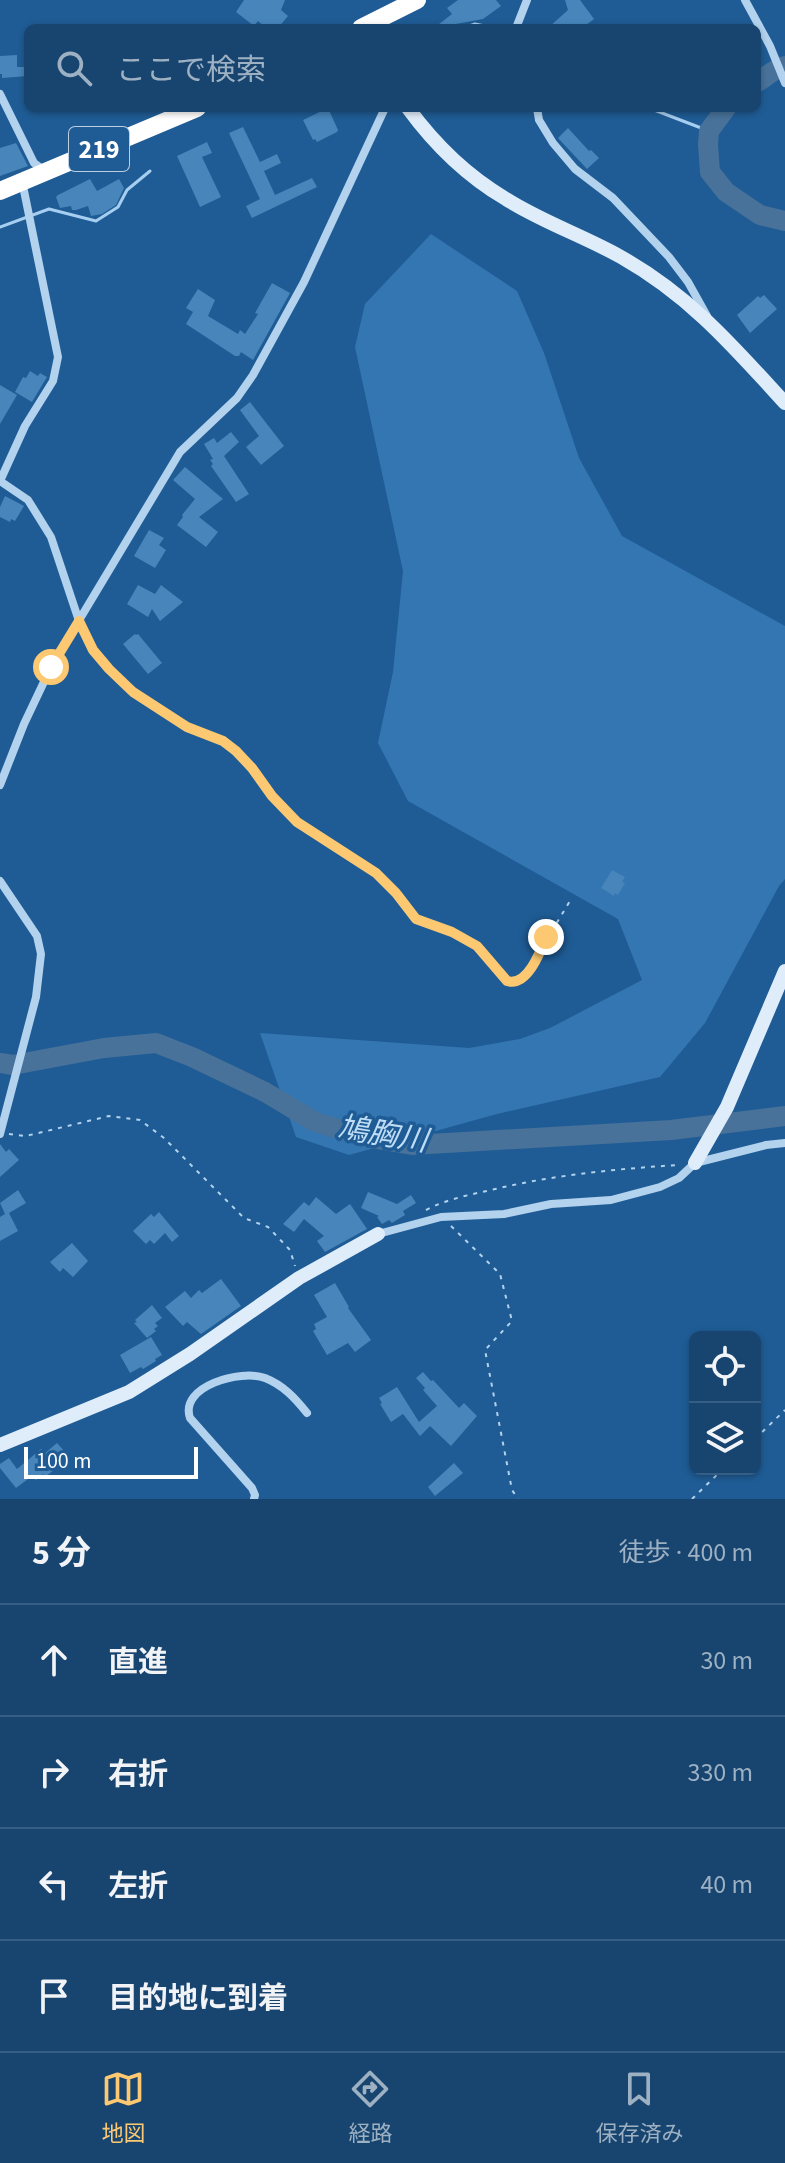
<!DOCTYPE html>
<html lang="ja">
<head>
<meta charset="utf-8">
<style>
	:root { --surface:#174570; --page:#204c75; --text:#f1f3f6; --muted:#9eb1c3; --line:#365d83; --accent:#fcc972 }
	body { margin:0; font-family:"Source Sans 3","Noto Sans JP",sans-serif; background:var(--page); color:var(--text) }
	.controls { position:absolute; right:24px; bottom:24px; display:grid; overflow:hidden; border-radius:12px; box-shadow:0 2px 6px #0004 }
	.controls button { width:72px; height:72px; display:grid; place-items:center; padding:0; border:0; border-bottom:2px solid var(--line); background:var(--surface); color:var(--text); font:40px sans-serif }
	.scale { position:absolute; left:24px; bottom:20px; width:174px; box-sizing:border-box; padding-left:8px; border:4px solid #fff; border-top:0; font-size:22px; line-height:28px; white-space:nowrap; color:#fff; -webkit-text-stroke:6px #1f5c95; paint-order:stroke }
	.stop { position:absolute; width:24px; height:24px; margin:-18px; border:6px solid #fcc972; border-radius:50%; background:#fff }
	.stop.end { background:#fcc972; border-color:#fff; box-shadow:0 2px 8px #0008 }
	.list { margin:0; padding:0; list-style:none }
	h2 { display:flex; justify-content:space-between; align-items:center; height:104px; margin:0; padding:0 32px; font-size:34px }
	h2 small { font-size:26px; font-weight:400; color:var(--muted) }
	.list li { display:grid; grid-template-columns:52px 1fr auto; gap:24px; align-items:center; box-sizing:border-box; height:112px; padding:0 32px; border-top:2px solid var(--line) }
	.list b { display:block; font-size:30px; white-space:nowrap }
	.list em { font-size:26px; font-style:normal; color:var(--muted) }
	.icon { flex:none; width:44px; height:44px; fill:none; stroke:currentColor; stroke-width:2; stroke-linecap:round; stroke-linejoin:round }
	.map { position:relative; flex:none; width:785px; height:1499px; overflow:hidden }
	.search { position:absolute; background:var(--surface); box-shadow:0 2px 6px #0004; left:24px; right:24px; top:24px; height:88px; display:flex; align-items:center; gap:20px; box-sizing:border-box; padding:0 28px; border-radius:12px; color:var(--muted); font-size:30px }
	.sheet { height:552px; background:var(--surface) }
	nav { display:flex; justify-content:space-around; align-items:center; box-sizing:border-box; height:112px; border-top:2px solid var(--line); background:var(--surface); font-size:22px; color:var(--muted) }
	nav a { display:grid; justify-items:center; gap:4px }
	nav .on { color:var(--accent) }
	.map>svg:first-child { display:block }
	.green { fill:#3376b2 }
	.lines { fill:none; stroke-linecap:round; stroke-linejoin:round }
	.stream { stroke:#a6cef0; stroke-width:3 }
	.river { stroke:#48729a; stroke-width:20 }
	.building { fill:#4785bb }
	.path { stroke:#b2d2ee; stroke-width:2; stroke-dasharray:4 6; stroke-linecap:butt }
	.street { stroke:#b2d2ee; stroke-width:8 }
	.secondary { stroke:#dfedfb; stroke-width:14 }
	.highway { stroke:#fff; stroke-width:18 }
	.route { stroke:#fcc972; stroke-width:10 }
	.labels { text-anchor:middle; stroke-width:7; stroke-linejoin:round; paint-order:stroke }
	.shield { fill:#1f5c95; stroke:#bccedf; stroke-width:2 }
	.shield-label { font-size:26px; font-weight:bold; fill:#fff }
	.water-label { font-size:30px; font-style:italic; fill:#bedcf5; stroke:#1f5c95 }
</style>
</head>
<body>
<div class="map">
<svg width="785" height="1499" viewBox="0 0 785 1499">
	<rect width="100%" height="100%" fill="#1f5c95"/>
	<!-- green -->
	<path class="green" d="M431,234L517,291L544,353L579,458L622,536L785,626V879L779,886L705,1023L660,1077L497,1114L349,1155L296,1137L260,1033L469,1048L520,1039L550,1028L642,980L618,919L408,801L378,743L393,672L403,571L355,347L365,304Z"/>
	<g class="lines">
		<!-- stream -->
		<g class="stream">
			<path d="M464,28L475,24L495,28"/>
			<path d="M649,108L709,131"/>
			<path d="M0,227L49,209L96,221L118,207L127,190L150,171"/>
		</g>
		<!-- river -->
		<g class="river">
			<path d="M757,82C767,77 774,68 785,66"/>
			<path d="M726,108L709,131L708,145L710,172L726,192L760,215L785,221"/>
			<path d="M0,1063L13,1065L104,1048L156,1043L192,1057L265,1092L315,1122L365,1137L412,1145L671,1130L785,1116"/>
		</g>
	</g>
	<!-- building -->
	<g class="building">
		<path d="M244,0H285L281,10L288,16L278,28H266L258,21L254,26L236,12Z"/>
		<path d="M458,0H496L501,6L483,19L434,28L452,14L447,8Z"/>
		<path d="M565,0H580L594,19L582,28H548L568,10Z"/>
		<path d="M17,55V67H28V76L2,78V74H0V56Z"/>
		<path d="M328,108L338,130L337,132L317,142L315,139L313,140L303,120Z"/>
		<path d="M243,127L260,162L277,154L281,163L264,171L275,195L312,178L317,187L252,218L246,206L260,199L229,133Z"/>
		<path d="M568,128L589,151L591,150L599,158L587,169L558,138Z"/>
		<path d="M207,142L212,153L202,157L221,197L200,207L177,156Z"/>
		<path d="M16,143L28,166L0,176V148Z"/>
		<path d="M90,179L97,191L119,179L124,188L116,205L102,214L91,216L88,206L76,210H72L71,206L60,208L56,197L58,195Z"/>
		<path d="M272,283L290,293L253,360L241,352L239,356H235L186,324L193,312L186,308L198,289L215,300L208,316L238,334L240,330L245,334L258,314L255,313Z"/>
		<path d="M764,295L777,309L750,333L737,315L758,296L760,298Z"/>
		<path d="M30,371L38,376L40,373L47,377L32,402L15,392L23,377L26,378Z"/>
		<path d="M0,385L17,395L0,424Z"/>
		<path d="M250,402L284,446L261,465L246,447L259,436L240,410Z"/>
		<path d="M231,432L239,442L224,456L249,494L236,502L211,466L213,464L210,460L213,459L204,444L214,438L217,443Z"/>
		<path d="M185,467L223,499L199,517L218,532L206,547L177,525L183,517L182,515L195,499L173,480Z"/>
		<path d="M5,496L24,506L15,521L11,519L10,522L0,517V507Z"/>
		<path d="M149,530L164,538L159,545L166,550L155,568L134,556Z"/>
		<path d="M138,585L155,594L161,585L183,602L160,621L152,609L148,617L127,604Z"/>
		<path d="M135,634L136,635L138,634L162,663L148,674L123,644Z"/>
		<path d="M612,870L625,877L622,882L625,883L618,895L615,893L614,896L601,888Z"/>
		<path d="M0,1144L6,1152L9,1149L19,1160L0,1177Z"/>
		<path d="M18,1190L26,1203L9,1213L18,1231L0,1241V1217L5,1214L0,1203Z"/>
		<path d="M368,1192L397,1204L411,1195L416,1203L403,1211L405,1215L392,1223L389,1220L382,1224L377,1217L379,1216L361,1208Z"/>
		<path d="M316,1197L336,1214L350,1204L367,1229L325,1252L317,1241L324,1236L304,1219L294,1232L283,1224L304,1202L309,1206Z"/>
		<path d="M159,1212L179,1236L172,1242L165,1233L154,1244L150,1240L146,1244L133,1231L151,1214L154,1217Z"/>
		<path d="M72,1243L88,1261L73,1277L63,1268L60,1272L50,1262Z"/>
		<path d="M221,1279L241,1306L201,1334L187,1322L183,1326L165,1307L185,1291L191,1298L199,1290L202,1293Z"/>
		<path d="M335,1283L349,1307L348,1308L371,1340L355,1352L348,1343L327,1355L313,1331L316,1329L314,1324L327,1317L314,1295Z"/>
		<path d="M152,1305L162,1318L155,1323L158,1326L154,1329L156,1331L147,1338L134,1323L137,1322L135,1320Z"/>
		<path d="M151,1337L162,1355L155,1359L156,1361L143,1369L141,1367L130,1373L120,1355Z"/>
		<path d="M423,1372L431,1381L433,1380L459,1408L464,1403L477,1416L451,1446L430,1426L420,1436L403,1414L391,1422L380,1404L382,1403L379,1398L397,1387L419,1422L437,1406L423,1390L425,1388L416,1378Z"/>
		<path d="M57,1443L65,1452L51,1464L54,1470L45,1477L43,1474L36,1480L32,1476L16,1488L0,1468V1464L9,1458L17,1469L41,1449L45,1453Z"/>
		<path d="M454,1463L463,1473L435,1496L428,1487Z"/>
	</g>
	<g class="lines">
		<!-- path -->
		<g class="path">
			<path d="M85,633L93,650L109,669L133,692L187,727L223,741L236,751L252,768L272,796L297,822L376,873L396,893L416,919L452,932L477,946L507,981C515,985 519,981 525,975L570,901"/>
			<path d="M9,1134L26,1136L109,1116L140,1120L164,1138L244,1218L268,1227L290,1250L295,1266"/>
			<path d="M426,1210C447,1199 469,1195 491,1190C553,1175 615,1169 678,1165"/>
			<path d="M451,1226L500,1274L512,1321L485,1350L512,1490L518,1499"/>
			<path d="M755,1439L785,1410"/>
			<path d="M692,1499L723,1469"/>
		</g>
		<!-- street -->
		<g class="street">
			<path d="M745,0L770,46L785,83"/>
			<path d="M516,28L527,0"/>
			<path d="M0,94L34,163L45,171"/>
			<path d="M537,108L539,120L553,143L575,169L613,198L669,257L688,282L707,316"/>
			<path d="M22,181L58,357L53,381L25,426L0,481L28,500L51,537L79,621"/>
			<path d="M0,785L24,724L51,667L180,452L237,398L253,375L304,282L385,108"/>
			<path d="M0,881L37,936L41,954L36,997L0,1134"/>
			<path d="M378,1234L441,1217L504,1214L551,1204L611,1200L660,1187L679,1178L695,1163L766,1145L785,1143"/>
			<path d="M254,1499L255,1495L252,1488L190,1418C179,1386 241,1369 265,1378C283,1385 295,1398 307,1413"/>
		</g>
		<!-- secondary -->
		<g class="secondary">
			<path d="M408,108C435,145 467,176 506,199C542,222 584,236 621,257C690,296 733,346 785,403"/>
			<path d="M695,1163L727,1107L785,971"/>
			<path d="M0,1445L129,1392L190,1354L299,1278L378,1234"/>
		</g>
		<!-- highway -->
		<g class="highway">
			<path d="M361,28L417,0"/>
			<path d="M0,191L197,108"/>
		</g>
	</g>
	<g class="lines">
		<!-- route -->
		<path class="route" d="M51,667L79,621L93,650L109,669L133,692L187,727L223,741L236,751L252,768L272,796L297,822L376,873L396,893L416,919L452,932L477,946L507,981C527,987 540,953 546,937"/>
	</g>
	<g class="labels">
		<!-- shield labels -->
		<rect class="shield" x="69" y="127" width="60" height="44" rx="6"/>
		<g class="shield-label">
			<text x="99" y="158">219</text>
		</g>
		<!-- water labels -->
		<g class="water-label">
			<text transform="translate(383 1134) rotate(9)" y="10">鳩胸川</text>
		</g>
	</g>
</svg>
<div class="controls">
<button><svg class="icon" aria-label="locate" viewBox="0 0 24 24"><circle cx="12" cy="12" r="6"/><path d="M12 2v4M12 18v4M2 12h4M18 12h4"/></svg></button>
<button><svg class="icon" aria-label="layers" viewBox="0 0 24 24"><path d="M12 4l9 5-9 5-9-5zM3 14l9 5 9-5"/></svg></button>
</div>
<div class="scale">100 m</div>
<div class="stop" style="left:51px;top:667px"></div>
<div class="stop end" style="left:546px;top:937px"></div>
<div class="search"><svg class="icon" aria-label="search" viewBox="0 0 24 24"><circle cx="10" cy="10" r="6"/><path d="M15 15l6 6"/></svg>ここで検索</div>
</div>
<section class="sheet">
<h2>5 分<small>徒歩 · 400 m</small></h2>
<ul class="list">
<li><svg class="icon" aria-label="ahead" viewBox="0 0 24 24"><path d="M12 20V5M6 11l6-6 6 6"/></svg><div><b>直進</b></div><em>30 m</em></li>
<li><svg class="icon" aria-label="right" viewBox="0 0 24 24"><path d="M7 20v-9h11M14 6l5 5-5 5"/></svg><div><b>右折</b></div><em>330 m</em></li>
<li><svg class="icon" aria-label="left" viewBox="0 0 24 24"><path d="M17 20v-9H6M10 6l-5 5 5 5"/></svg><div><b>左折</b></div><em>40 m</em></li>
<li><svg class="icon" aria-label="arrive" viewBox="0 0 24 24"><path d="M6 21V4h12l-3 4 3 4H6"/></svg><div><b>目的地に到着</b></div></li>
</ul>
</section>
<nav>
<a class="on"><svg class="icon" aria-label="map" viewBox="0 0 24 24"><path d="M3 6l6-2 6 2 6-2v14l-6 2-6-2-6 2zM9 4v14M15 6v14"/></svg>地図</a>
<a><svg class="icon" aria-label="directions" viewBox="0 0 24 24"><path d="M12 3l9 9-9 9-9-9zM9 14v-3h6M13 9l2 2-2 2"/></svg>経路</a>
<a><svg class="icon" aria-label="saved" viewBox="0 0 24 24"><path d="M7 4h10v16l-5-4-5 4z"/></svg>保存済み</a>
</nav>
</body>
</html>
